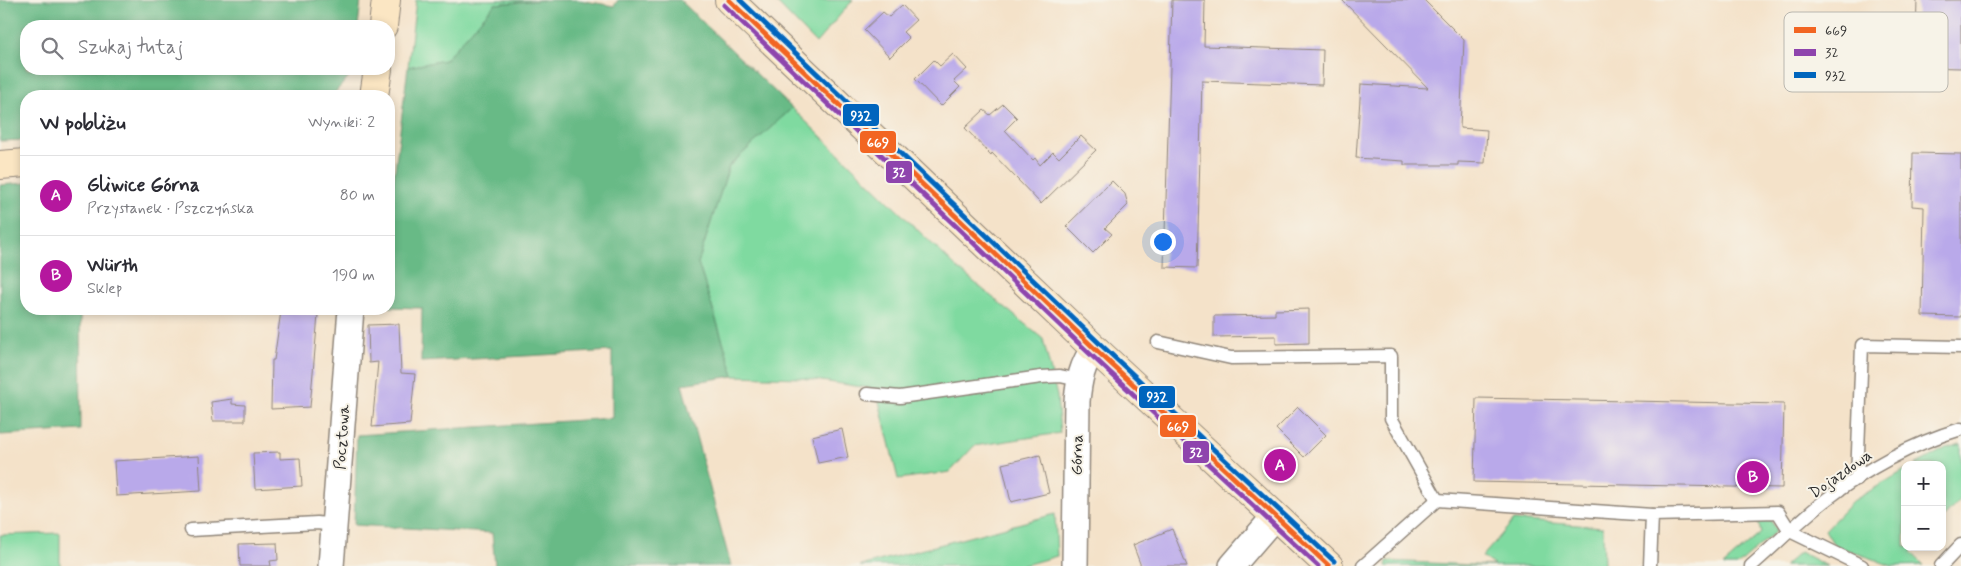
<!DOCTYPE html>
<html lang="pl">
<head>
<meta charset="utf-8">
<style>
	:root { --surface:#fff; --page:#f2f2f3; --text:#2b2b33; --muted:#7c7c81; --line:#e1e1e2; --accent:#b5179e }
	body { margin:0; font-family:Mynerve,sans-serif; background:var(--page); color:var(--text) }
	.controls { position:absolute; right:15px; bottom:15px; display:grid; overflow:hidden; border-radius:10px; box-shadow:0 2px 8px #0003 }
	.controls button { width:45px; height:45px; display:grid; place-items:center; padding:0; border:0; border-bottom:1px solid var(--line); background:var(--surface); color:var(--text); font:25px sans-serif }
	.you { position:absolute; left:1162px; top:241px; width:18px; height:18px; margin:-12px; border:4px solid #fff; border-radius:50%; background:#1a73e8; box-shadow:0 0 0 8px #1a73e833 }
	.badge { display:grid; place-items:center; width:32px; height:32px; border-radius:50%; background:var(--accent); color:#fff; font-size:16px; font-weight:700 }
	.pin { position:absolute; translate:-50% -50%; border:2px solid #fff; box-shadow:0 1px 5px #0006 }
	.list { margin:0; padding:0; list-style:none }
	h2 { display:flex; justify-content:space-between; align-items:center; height:65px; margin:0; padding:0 20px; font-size:21px }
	h2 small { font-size:16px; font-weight:400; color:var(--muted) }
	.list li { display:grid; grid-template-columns:32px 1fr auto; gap:15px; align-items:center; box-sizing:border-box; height:80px; padding:0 20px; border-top:1px solid var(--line) }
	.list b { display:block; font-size:19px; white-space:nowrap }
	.list p { margin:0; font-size:16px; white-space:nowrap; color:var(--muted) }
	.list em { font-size:16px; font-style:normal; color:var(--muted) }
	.icon { flex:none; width:28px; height:28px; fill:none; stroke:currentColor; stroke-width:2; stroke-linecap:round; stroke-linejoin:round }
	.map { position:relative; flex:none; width:1961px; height:566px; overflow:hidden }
	.search { position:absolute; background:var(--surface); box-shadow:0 2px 8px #0003; left:20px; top:20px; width:375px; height:55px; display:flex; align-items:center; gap:12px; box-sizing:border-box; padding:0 18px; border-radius:20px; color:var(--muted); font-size:19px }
	.panel { position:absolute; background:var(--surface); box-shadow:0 2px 8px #0003; left:20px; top:90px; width:375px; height:225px; border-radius:20px }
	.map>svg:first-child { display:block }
	.green { fill:#7fdaa0; stroke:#558266 }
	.forest { fill:#67ba86; stroke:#497258 }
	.building { fill:#b9a9ea }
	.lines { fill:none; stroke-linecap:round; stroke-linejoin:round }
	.lane-casing { stroke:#90867a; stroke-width:15 }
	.street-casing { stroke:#90867a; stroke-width:28 }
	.secondary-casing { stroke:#90867a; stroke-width:30 }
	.lane { stroke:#fff; stroke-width:12 }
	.street { stroke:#fff; stroke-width:25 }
	.secondary { stroke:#fbe6c3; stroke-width:28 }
	.bus-1-casing { stroke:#f7f3e8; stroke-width:9 }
	.bus-2-casing { stroke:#f7f3e8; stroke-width:9 }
	.bus-3-casing { stroke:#f7f3e8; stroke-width:9 }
	.bus-1 { stroke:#f26522; stroke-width:5 }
	.bus-2 { stroke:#8e44ad; stroke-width:5 }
	.bus-3 { stroke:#0065bd; stroke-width:5 }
	.labels { text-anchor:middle; stroke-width:4; stroke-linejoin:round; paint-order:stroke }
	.street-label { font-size:16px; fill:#2b2b2b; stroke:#f7f3e8 }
	.key { fill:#f7f3e8; stroke:#bab7af; stroke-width:1 }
	.key-label { font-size:14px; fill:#2b2b2b }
	.line-badge { stroke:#f7f3e8; stroke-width:2 }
	.badge-label { font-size:14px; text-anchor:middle; font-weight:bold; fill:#fff }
</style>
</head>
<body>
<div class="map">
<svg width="1961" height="566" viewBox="0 0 1961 566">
	<rect width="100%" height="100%" fill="#f7f3e8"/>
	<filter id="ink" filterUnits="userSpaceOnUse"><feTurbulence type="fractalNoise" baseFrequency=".02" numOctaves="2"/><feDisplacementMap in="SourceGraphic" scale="10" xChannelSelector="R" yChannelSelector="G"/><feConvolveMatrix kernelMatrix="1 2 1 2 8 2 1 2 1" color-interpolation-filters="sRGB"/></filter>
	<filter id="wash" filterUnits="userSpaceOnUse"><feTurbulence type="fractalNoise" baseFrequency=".0096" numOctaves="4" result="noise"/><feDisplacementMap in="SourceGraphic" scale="20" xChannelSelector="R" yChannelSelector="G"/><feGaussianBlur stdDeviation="1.12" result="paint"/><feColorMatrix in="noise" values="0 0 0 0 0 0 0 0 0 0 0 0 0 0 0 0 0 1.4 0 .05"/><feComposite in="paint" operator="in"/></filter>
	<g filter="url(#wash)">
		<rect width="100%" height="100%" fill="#f4e2c9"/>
		<!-- green -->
		<g class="green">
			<path d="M416,0H544L495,4L445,60L408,67Z"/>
			<path d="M774,0H853L816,43Z"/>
			<path d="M792,108L957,268L1043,339L1057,396L1060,433L974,446L950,472L898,479L876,389L801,378L734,376L698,263L729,166Z"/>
			<path d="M1961,444V499L1942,519V465H1915L1946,448Z"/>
			<path d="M1905,470V547H1915L1911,552L1924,565L1892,566L1834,545L1825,530L1853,501Z"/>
			<path d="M1767,512L1776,531L1737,566H1723L1761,533L1757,518Z"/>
			<path d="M1055,514L1057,556L1021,566H860Z"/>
			<path d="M1514,520L1603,527L1604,566H1386L1387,561L1495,566L1482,557Z"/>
			<path d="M60,533V566H0V535Z"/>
			<path d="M1800,552L1827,566H1784Z"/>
		</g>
		<!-- forest -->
		<g class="forest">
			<path d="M0,0H361L358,26H26V69H353L352,73L332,96H26V140L0,141Z"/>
			<path d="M544,0H579L614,6L618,0H680L792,108L729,166L698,263L734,376L682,384L731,566H495L492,533L354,525L357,435L612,418V351L421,362L422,308L389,307V217L408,67L445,60L495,4Z"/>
			<path d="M26,183V309H80L81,430L0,435V185Z"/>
		</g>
		<g id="blocks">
			<!-- building -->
			<g class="building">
				<path d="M1172,0H1205L1204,46L1323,50L1322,85L1202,81L1197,268L1164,267Z"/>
				<path d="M1342,0H1424L1464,40L1460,128L1487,130L1485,163L1458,162V165H1404V161L1356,158L1361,84L1428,88Z"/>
				<path d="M1917,0H1961V68L1915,67Z"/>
				<path d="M902,5L916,20L903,32L909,38L890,57L864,30L883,12L889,17Z"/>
				<path d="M953,54L967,69L954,81L960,87L941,106L915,79L934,60L940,66Z"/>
				<path d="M1003,104L1017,118L1005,130L1033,160L1035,158L1040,165L1053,152L1059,158L1081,136L1096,150L1041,204L992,153L991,155L965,128L984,110L990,115Z"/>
				<path d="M1913,153L1961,154V317L1922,316L1924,207L1912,206Z"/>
				<path d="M1112,181L1125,194L1128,205L1105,228L1112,234L1093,253L1066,226Z"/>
				<path d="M1309,309V343L1276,344V336L1214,337V316L1275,315V310Z"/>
				<path d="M281,311L318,315L310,407L271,409L272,360H274Z"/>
				<path d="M399,324L401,373L415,374L410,424L372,427L378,362L369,363L368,325Z"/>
				<path d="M1476,398L1784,404L1782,488L1474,482Z"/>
				<path d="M232,399V404L245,405V421H213L211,402Z"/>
				<path d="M1298,407L1326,435L1304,457L1276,429Z"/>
				<path d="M842,429L848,457L818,463L812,436Z"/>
				<path d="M280,452V459L300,458L302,486L255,489L253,453Z"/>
				<path d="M1040,455L1049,493L1011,502L1002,464Z"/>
				<path d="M199,456L201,491L116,496L114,461Z"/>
				<path d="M1172,529L1187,566H1141L1133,545Z"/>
				<path d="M277,543L278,560L270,561L271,566H240L239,544Z"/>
			</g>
		</g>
	</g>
	<g filter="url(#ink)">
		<use href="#blocks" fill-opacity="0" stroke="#90867a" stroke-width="1"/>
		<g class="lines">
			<defs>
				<g id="lane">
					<path d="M1158,342L1231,358L1391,356V418L1437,500"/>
					<path d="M867,394L900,397L1041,377L1060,376L1079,380"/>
					<path d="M1857,479L1862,345L1961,347"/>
					<path d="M191,530L317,523L334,525"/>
					<path d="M1363,566L1437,500L1652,515"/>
					<path d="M1650,566L1652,515L1778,512L1790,531L1862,566"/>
					<path d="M1751,566C1775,545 1798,522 1823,502C1864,470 1911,444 1961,429"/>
					<path d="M1941,566L1961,545"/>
				</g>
				<g id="street">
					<path d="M331,566L351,309"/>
					<path d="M1075,566L1077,401C1079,380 1082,365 1094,348"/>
					<path d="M1232,566L1275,516"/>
				</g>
				<g id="secondary">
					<path d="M729,0L1094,348L1329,566"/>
					<path d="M383,26L386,0"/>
					<path d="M374,96L378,69"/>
					<path d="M0,165L26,163"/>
				</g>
			</defs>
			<!-- lane casing -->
			<use href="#lane" class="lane-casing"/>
			<!-- street casing -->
			<use href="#street" class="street-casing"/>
			<!-- secondary casing -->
			<use href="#secondary" class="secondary-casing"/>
			<!-- lane -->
			<use href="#lane" class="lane"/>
			<!-- street -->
			<use href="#street" class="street"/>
			<!-- secondary -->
			<use href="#secondary" class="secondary"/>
			<defs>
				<path id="bus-1" d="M729,0L1094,348L1329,566"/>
				<path id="bus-2" d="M724,5L1089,353L1318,566"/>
				<path id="bus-3" d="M740,0L1099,343L1334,561"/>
			</defs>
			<!-- bus-1 casing -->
			<use href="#bus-1" class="bus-1-casing"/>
			<!-- bus-2 casing -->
			<use href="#bus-2" class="bus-2-casing"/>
			<!-- bus-3 casing -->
			<use href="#bus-3" class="bus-3-casing"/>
			<!-- bus-1 -->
			<use href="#bus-1" class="bus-1"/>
			<!-- bus-2 -->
			<use href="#bus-2" class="bus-2"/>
			<!-- bus-3 -->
			<use href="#bus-3" class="bus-3"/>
		</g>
	</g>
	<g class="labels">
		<!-- street labels -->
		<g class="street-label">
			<text transform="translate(341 437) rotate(-86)" y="6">Pocztowa</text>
			<text transform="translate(1076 455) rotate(-89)" y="6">Górna</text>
			<text transform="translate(1840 473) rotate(-35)" y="6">Dojazdowa</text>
		</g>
	</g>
	<!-- legend -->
	<rect x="1784" y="12" width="164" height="80" rx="8" class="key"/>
	<rect x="1794" y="27" width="22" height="6" fill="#f26522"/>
	<rect x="1794" y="49" width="22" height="7" fill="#8e44ad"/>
	<rect x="1794" y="72" width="22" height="6" fill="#0065bd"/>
	<g class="key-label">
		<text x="1825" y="35">669</text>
		<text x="1825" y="57">32</text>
		<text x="1825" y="80">932</text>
	</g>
	<g class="line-badge">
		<rect x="842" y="103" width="38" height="24" rx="5" fill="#0065bd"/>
		<rect x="859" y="130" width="38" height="24" rx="5" fill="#f26522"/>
		<rect x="885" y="160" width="28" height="24" rx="5" fill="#8e44ad"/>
		<rect x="1138" y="385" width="38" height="24" rx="5" fill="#0065bd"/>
		<rect x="1159" y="414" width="38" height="24" rx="5" fill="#f26522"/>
		<rect x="1182" y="440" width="28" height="24" rx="5" fill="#8e44ad"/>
	</g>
	<g class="badge-label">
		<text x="861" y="120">932</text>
		<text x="878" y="147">669</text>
		<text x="899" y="177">32</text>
		<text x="1157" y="401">932</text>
		<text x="1178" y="431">669</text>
		<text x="1196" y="457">32</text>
	</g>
</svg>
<div class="controls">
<button>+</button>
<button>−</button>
</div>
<div class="you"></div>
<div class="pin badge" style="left:1280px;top:465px">A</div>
<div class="pin badge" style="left:1753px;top:477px">B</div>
<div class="search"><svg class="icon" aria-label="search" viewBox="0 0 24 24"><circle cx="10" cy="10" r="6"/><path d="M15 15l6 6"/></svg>Szukaj tutaj</div>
<section class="panel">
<h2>W pobliżu<small>Wyniki: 2</small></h2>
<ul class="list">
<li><span class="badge">A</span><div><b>Gliwice Górna</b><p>Przystanek · Pszczyńska</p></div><em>80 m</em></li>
<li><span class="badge">B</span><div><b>Würth</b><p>Sklep</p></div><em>190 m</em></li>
</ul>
</section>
</div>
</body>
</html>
